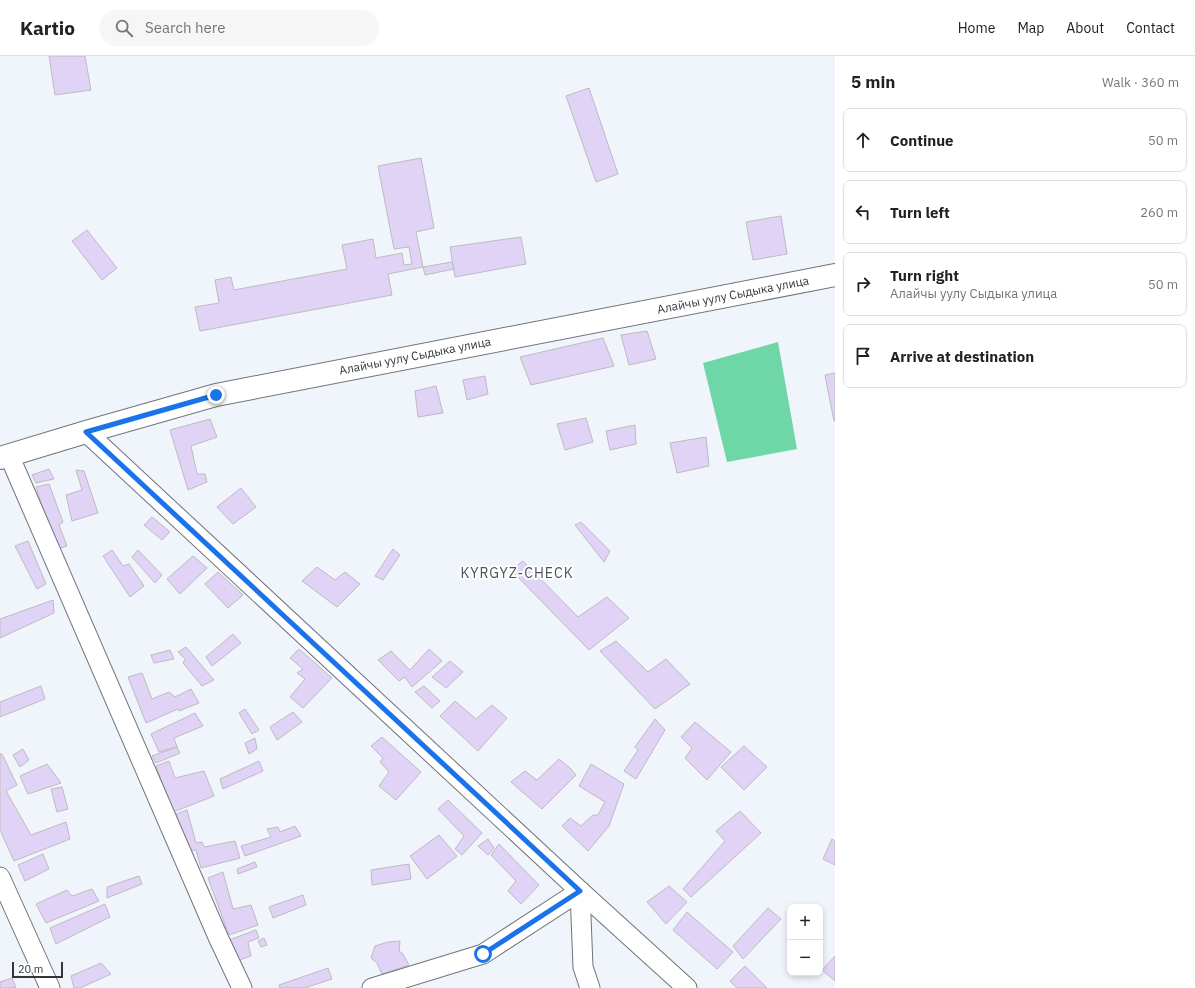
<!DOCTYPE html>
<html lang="en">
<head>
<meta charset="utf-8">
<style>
	:root { --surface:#fff; --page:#f6f6f6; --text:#202124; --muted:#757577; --line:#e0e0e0 }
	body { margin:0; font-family:"IBM Plex Sans",sans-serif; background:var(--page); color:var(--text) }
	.controls { position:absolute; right:12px; bottom:12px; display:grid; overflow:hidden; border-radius:8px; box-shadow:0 2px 6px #0003 }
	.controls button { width:36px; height:36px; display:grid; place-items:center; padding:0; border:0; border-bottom:1px solid var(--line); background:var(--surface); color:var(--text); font:20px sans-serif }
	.scale { position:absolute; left:12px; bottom:10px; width:51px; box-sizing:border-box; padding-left:4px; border:2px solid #333538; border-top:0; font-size:11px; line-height:14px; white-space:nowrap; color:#333538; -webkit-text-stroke:3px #fff; paint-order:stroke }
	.stop { position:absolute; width:12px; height:12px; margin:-9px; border:3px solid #1a73e8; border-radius:50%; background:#fff }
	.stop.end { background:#1a73e8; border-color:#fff; box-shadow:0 1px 4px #0008 }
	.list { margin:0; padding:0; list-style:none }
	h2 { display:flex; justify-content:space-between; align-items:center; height:52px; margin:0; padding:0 16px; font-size:17px }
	h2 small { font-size:13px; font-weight:400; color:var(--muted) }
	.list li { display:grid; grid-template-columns:26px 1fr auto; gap:12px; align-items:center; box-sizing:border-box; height:64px; margin:0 8px 8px; padding:0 8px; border:1px solid var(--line); border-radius:8px }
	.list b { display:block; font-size:15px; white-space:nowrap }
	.list p { margin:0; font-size:13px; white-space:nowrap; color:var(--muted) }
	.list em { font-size:13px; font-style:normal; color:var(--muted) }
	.icon { flex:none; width:22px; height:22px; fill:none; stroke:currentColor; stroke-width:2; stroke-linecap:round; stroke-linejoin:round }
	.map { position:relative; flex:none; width:835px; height:932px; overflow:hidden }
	header { display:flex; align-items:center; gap:24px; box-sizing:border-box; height:56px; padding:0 20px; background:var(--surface); border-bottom:1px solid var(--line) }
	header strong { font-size:19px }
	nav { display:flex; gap:22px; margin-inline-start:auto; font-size:14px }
	.search { width:280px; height:36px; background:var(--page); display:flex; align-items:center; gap:10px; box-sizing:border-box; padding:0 14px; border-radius:22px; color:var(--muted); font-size:15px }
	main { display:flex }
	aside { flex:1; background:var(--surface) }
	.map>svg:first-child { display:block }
	.forest { fill:#6fd7a7 }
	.building { fill:#e1d3f5; stroke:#bdbbc1 }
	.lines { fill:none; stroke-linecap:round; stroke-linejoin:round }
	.street-casing { stroke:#70747a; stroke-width:21 }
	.secondary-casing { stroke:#70747a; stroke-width:24 }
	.street { stroke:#fff; stroke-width:19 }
	.secondary { stroke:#fff; stroke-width:22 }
	.route { stroke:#1a73e8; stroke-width:5 }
	.labels { text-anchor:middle; stroke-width:4; stroke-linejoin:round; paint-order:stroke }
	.street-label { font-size:12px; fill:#333538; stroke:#fff }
	.quarter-label { font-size:14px; letter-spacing:1px; fill:#4f5359; stroke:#fff }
</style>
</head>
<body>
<header>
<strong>Kartio</strong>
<div class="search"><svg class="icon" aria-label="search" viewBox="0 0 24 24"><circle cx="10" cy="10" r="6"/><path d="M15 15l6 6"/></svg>Search here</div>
<nav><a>Home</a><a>Map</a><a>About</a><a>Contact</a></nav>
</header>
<main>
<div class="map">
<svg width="835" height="932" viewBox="0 0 835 932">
	<rect width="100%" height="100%" fill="#f0f5fb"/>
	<!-- forest -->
	<path class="forest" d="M778,286L797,393L727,406L703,307Z"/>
	<!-- building -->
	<g class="building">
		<path d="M49,0H85L91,34L55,39Z"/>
		<path d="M589,32L618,118L596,126L566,40Z"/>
		<path d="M421,102L434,172L416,176L423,211L388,218L392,239L200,275L195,251L219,247L215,224L231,221L234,234L347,213L342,189L373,183L376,202L402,197L404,209L412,208L409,191L394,193L378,110Z"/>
		<path d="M781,160L787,198L753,204L746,166Z"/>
		<path d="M87,174L117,212L102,224L72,185Z"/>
		<path d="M521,181L526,208L455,221L450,191Z"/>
		<path d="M452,206L454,213L425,219L423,211Z"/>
		<path d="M647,275L656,303L629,309L621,279Z"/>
		<path d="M603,282L614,310L531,329L520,301Z"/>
		<path d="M835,317V365H834L825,319Z"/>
		<path d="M485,320L488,338L467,344L463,324Z"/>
		<path d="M436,330L443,357L418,361L415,335Z"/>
		<path d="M586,362L593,386L565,394L557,368Z"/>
		<path d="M210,363L217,381L191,390L197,418H205L207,426L188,434L170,374Z"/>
		<path d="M635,369L636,388L610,394L606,375Z"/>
		<path d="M706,381L709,410L677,417L670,387Z"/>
		<path d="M49,413L54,423L36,427L32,419Z"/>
		<path d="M76,414L84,415L98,457L72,465L66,439L82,434Z"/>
		<path d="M49,428L63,466L59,469L67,490L58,493L49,472L36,431Z"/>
		<path d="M241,432L256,451L233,468L217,451Z"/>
		<path d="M152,461L170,476L162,484L144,469Z"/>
		<path d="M581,466L610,495L604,506L575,469Z"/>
		<path d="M28,485L46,528L37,533L15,490Z"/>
		<path d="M393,493L400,499L383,524L375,520Z"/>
		<path d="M112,494L123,510L129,508L144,530L130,541L103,500Z"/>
		<path d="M138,494L162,519L155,527L132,501Z"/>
		<path d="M193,500L207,512L180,538L167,523Z"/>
		<path d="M523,505L578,561L607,541L629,562L589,594L511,514Z"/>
		<path d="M317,511L335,524L345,516L360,528L337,551L302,525Z"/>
		<path d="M218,516L243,539L228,552L205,528Z"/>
		<path d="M53,544L54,557L0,582V563Z"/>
		<path d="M233,578L241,587L212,610L206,601Z"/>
		<path d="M616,585L648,616L666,603L690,628L655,653L600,595Z"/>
		<path d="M186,591L214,624L202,630L183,607L185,603L178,596Z"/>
		<path d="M299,593L332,622L303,652L290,641L305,623L297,617L303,613L290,602Z"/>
		<path d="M429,593L442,605L412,631L405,621L399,625L378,604L391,595L410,614Z"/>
		<path d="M170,594L174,603L154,607L151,599Z"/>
		<path d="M450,605L463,616L446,632L432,621Z"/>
		<path d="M142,617L152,643L169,636L175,641L191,633L199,647L179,655L178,653L146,667L128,621Z"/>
		<path d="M41,630L45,643L0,661V646Z"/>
		<path d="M424,630L440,645L432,652L415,636Z"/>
		<path d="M455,645L476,663L492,649L507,662L478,695L440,660Z"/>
		<path d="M245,653L259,674L252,678L239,657Z"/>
		<path d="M293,656L302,666L277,684L270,671Z"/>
		<path d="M195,657L203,670L174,682L177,691L159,696L151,678Z"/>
		<path d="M655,663L665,674L636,723L624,715L638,694L635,691Z"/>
		<path d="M695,666L731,696L707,724L685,702L692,692L681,681Z"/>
		<path d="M382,681L421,716L396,744L379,730L389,716L380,706L383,702L371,690Z"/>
		<path d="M255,682L257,693L249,698L245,687Z"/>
		<path d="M744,690L767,711L744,734L721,711Z"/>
		<path d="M177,691L180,697L156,707L152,700Z"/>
		<path d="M23,693L29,704L20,711L13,699Z"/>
		<path d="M0,698H2L17,729L6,735L31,779L66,766L70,783L14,805L0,774Z"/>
		<path d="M559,703L570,712L576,719L542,753L511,726L525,715L537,724Z"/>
		<path d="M169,705L175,722L204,715L214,740L173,756L156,710Z"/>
		<path d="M259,705L263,715L223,733L220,723Z"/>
		<path d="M47,708L61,727L28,738L20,720Z"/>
		<path d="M591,708L624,728L609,770L588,795L562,770L570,762L581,770L593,759H598L605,746L579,730Z"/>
		<path d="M62,731L68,753L57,756L51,733Z"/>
		<path d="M448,744L482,777L462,799L455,793L464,780L438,753Z"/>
		<path d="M187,754L196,787L202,786L204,791L235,785L240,802L201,812L196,794L188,795L176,758Z"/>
		<path d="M740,755L761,777L691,841L683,833L725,785L716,775Z"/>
		<path d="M295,770L301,780L245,800L241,790L271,781L267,773L278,771L280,776Z"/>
		<path d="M439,779L457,800L427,823L410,800Z"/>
		<path d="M488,783L494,792L488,799L478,790Z"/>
		<path d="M832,783L835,785V809L823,803Z"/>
		<path d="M499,788L539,829L521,848L508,835L516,825L491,799Z"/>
		<path d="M43,798L49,813L25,825L18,809Z"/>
		<path d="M255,806L257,811L238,818L237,813Z"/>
		<path d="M409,808L411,823L372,829L371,814Z"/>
		<path d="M223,816L233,853L251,849L258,869L229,879L208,822Z"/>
		<path d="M139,820L142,828L107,842V831Z"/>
		<path d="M669,830L687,846L666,868L647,846Z"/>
		<path d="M92,833L99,845L46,867L36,848L67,834L72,840Z"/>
		<path d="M303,839L306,849L273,862L269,851Z"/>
		<path d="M105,848L110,861L56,888L50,872Z"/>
		<path d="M768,852L781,863L743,903L733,890Z"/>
		<path d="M687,856L733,896L717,913L673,874Z"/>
		<path d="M256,874L259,882L248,886L251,900L237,905L229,884Z"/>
		<path d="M264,882L267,889L261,891L258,885Z"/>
		<path d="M400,885L399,895L403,898L409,909L382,918L377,907L371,902L375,890L388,886Z"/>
		<path d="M835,900V925L822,914Z"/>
		<path d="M101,907L111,918L80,932H74L71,920Z"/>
		<path d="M745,910L767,932H737L730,925Z"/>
		<path d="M328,912L332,923L305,932H280L279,929Z"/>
		<path d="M12,922L16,932H0V926Z"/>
	</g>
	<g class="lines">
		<defs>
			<g id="street">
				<path d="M86,376L580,835L687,932"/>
				<path d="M9,399L218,881L242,932"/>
				<path d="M0,821L50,932"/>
				<path d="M580,835L583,911L590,932"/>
				<path d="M372,932L483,898L580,835"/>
			</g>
			<path id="secondary" d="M0,402L86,376L216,339L835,219"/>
		</defs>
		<!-- street casing -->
		<use href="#street" class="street-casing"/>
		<!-- secondary casing -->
		<use href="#secondary" class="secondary-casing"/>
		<!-- street -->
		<use href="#street" class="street"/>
		<!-- secondary -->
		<use href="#secondary" class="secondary"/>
	</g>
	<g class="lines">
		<!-- route -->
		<path class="route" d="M216,339L86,376L580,835L483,898"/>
	</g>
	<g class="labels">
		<!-- street labels -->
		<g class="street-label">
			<text transform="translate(733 239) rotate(-11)" y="4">Алайчы уулу Сыдыка улица</text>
			<text transform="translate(415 300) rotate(-11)" y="4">Алайчы уулу Сыдыка улица</text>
		</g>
		<!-- quarter labels -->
		<g class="quarter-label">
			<text x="517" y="522">KYRGYZ-CHECK</text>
		</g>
	</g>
</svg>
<div class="controls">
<button>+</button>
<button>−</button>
</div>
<div class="scale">20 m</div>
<div class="stop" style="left:483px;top:898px"></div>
<div class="stop end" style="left:216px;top:339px"></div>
</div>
<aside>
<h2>5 min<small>Walk · 360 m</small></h2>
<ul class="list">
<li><svg class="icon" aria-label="ahead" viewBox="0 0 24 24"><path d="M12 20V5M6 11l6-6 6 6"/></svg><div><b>Continue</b></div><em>50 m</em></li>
<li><svg class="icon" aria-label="left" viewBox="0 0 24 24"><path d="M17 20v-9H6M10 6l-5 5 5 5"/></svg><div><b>Turn left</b></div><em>260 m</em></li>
<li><svg class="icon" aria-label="right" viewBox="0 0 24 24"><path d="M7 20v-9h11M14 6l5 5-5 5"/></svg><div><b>Turn right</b><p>Алайчы уулу Сыдыка улица</p></div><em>50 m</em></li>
<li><svg class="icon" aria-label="arrive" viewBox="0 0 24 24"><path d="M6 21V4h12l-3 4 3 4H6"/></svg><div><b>Arrive at destination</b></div></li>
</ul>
</aside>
</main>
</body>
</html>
